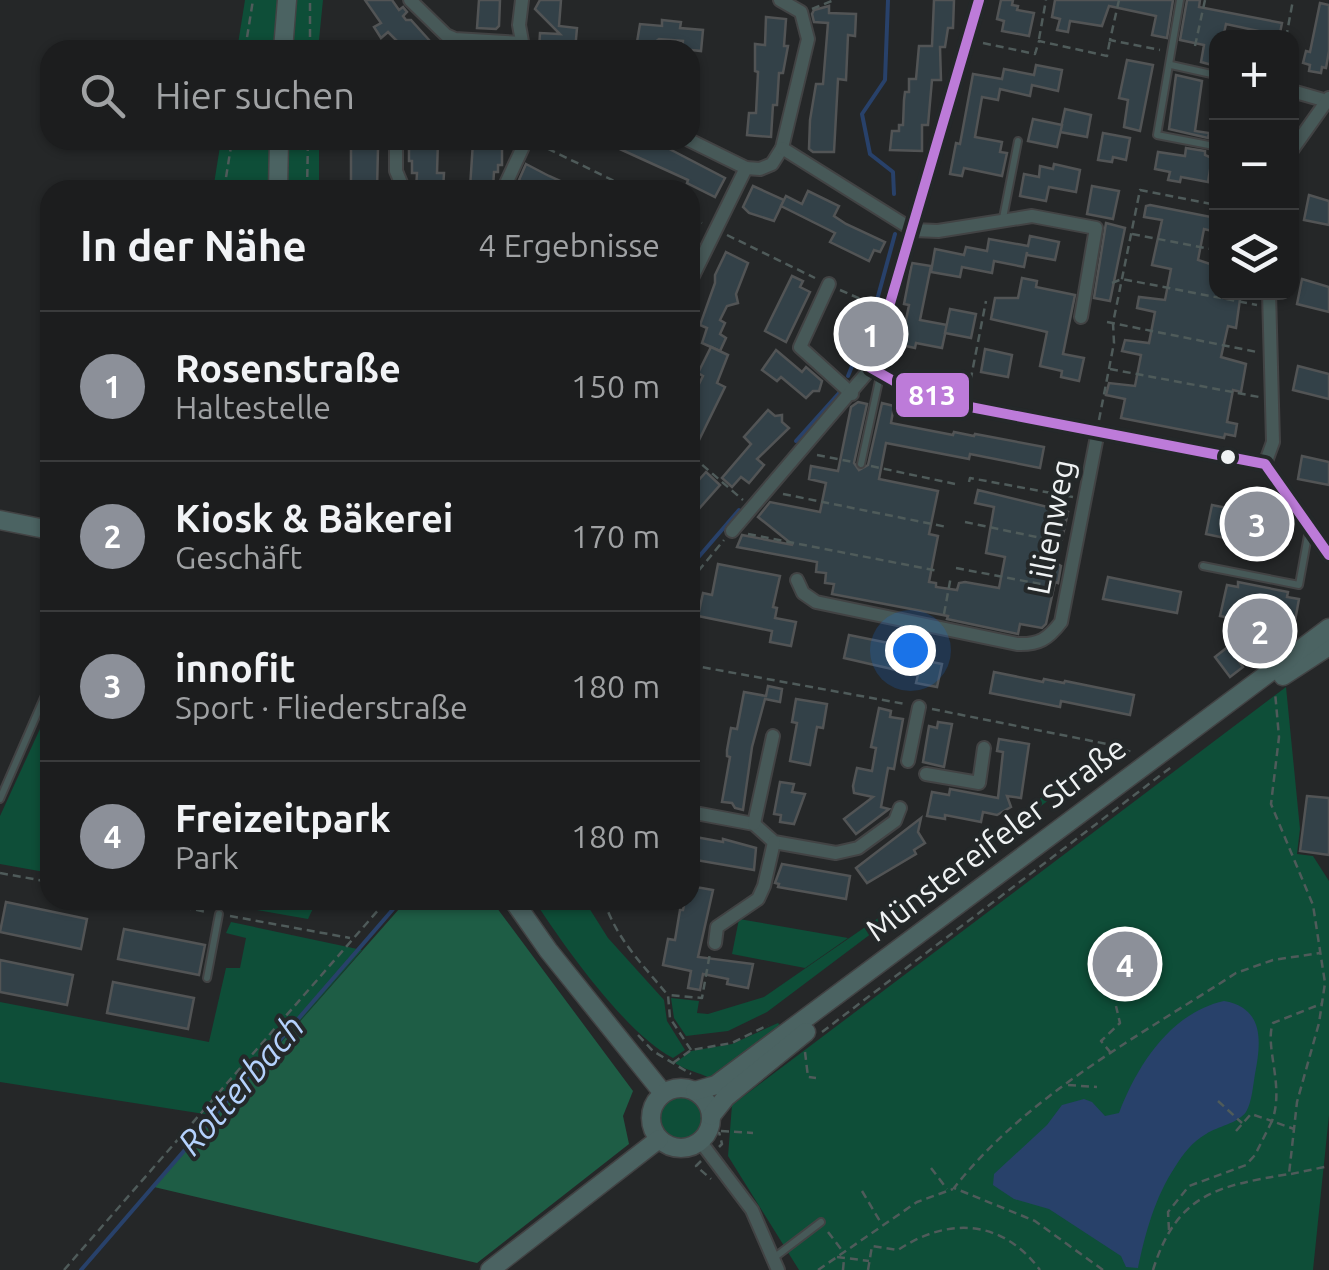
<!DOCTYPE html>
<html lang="de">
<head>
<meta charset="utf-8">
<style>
	:root { --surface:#1c1d1e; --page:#252627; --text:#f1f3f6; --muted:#a0a2a4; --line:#3a3b3c; --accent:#8c9099 }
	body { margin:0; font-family:Ubuntu,sans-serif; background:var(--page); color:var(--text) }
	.controls { position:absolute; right:30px; top:30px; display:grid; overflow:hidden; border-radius:20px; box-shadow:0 2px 8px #0004 }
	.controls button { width:90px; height:90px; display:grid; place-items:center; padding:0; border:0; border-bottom:2px solid var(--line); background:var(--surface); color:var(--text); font:50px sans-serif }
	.you { position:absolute; left:910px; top:650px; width:35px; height:35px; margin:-25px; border:8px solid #fff; border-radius:50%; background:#1a73e8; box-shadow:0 0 0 15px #1a73e833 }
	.badge { display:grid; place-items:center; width:65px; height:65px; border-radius:50%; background:var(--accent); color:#fff; font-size:32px; font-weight:700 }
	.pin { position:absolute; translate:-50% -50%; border:5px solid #fff; box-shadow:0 2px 10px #0006 }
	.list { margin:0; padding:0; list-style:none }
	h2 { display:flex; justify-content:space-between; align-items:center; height:130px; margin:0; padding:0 40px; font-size:42px }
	h2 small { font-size:32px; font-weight:400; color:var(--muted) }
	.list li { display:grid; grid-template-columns:65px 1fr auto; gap:30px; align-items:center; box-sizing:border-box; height:150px; padding:0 40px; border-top:2px solid var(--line) }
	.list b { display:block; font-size:38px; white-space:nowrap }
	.list p { margin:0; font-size:32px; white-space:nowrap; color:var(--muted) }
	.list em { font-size:32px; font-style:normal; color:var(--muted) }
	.icon { flex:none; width:55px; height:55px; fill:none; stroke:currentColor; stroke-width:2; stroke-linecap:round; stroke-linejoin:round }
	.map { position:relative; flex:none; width:1329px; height:1270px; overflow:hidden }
	.search { position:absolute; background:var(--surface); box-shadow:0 2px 8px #0004; left:40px; top:40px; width:660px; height:110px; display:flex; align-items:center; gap:25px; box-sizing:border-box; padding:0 35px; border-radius:30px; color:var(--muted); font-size:38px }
	.panel { position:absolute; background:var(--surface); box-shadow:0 2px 8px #0004; left:40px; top:180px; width:660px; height:730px; border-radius:30px }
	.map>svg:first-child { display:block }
	.green { fill:#0e4e38 }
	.forest { fill:#1e5d45 }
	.water { fill:#28416a }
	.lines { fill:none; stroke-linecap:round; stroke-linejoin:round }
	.stream { stroke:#28416a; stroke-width:4 }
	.building { fill:#334148; stroke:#525455; stroke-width:2.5 }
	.lane-casing { stroke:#424344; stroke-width:10 }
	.street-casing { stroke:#424344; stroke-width:16 }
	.secondary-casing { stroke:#424344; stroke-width:21 }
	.path { stroke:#4f5b5a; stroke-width:2.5; stroke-dasharray:8 5; stroke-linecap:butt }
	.lane { stroke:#475958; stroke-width:6 }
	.street { stroke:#475958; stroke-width:12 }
	.secondary { stroke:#4b6362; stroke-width:18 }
	.bus-1-casing { stroke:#242829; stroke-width:18 }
	.bus-1 { stroke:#bd7bd9; stroke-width:10 }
	.bus-dot { fill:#eff2f3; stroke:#242829; stroke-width:4 }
	.labels { text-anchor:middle; stroke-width:8; stroke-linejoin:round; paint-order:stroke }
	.street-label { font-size:32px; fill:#eff2f3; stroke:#242829 }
	.water-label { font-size:35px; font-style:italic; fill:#b4d1fc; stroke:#242829 }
	.line-badge { stroke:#242829; stroke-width:4 }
	.badge-label { font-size:28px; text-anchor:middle; font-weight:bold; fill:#fff }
</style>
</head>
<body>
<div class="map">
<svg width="1329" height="1270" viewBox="0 0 1329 1270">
	<rect width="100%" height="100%" fill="#252728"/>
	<!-- green -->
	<g class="green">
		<path d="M245,0H323L318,50H237Z"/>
		<path d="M221,140H319V190H213Z"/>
		<path d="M1286,687L1300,829L1297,854L1313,856L1329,881V1115L1313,1270H799L728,1156L732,1105Z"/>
		<path d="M50,707V873L0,864V816Z"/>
		<path d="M1098,753L1106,757L767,1012L728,1031L686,1036L674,1018L671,998L699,1001L697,1013L708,1014L764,997L965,858Z"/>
		<path d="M201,900H317L308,919Z"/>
		<path d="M534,900H584L608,938L664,1000L667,1021L685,1050L673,1058C627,1035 563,945 534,900Z"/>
		<path d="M739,919L848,938L805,968L732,954Z"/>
		<path d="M231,922L362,950L217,1116L0,1082V1002L209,1042L226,968H240L246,938L226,933Z"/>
		<path d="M778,1023L784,1030L716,1083C705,1072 689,1073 675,1063L691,1051L732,1044Z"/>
		<circle cx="680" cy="1117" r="22"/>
	</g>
	<!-- forest -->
	<path class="forest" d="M407,900H491L633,1091L623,1116L629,1144L477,1263L154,1187Z"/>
	<!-- water -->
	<path class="water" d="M1224,1001C1265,1008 1261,1043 1255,1074C1253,1085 1252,1102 1246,1112C1237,1124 1218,1126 1206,1134C1192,1142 1183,1154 1175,1167C1155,1197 1145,1234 1138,1268L1126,1267L1121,1256L1049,1209L1014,1199L993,1185L994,1174L1047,1125L1062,1105L1084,1099L1092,1102L1105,1116L1119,1113C1137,1066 1170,1013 1224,1001Z"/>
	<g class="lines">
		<!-- stream -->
		<g class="stream">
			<path d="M888,0L885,80L862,114L870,154L893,172L894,194"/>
			<path d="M877,300L895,234"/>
			<path d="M848,376L873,315"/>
			<path d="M796,441L840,392"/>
			<path d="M690,567L739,510"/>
			<path d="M81,1270L401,900"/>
		</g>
	</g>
	<!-- building -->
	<g class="building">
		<path d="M365,0H392L399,10L403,7L407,12L403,16L406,20H411L438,50H406L388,32L381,38L374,27L381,23Z"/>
		<path d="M479,0H500L499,26L496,29L477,28Z"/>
		<path d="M540,0H561L559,26L577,28L575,50H539L540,33L560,34L535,9Z"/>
		<path d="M934,0H954L953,28H948L945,47H940L941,80H932L928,125H922V151L890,150L892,131H899V125H903L904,100L905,92H909V79H916L919,46H932Z"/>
		<path d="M1001,0H1013L1012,5L1018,6L1017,10L1034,13L1029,36L1002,31L1004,21L997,19Z"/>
		<path d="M1055,0H1173L1167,38L1152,35L1156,16L1109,6L1102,26L1070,21L1068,32L1057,30L1060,19L1052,17Z"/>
		<path d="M1187,0H1200L1199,7L1282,23L1279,38H1262L1263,32L1226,24L1223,38H1216V66L1201,62L1204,45L1180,40Z"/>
		<path d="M1320,3L1329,5V51L1326,68L1322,67L1321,73L1309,71L1310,65L1303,63L1306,51L1310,52Z"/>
		<path d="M829,6V13L856,14L855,36L848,35L846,80L838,79L834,152H813L809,149L810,120L816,84H823L828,23L814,22L812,14L814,10Z"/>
		<path d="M766,17L786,19L784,46H788L783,73H779L777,105H773L771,137L747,135L749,113H756L758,72L755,71V44L765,45Z"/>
		<path d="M662,20L681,22L680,28L703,30L701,51L682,49L683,41L659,39L654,43L637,42L640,24L662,26Z"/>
		<path d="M1127,60L1153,65L1140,131L1124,127L1128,100L1119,98Z"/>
		<path d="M1036,65L1062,70L1058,91L1032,85L1030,96L1000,89L998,100L982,97L975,137L1002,142L1000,152L1007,153L1002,176L964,168L962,176L950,174L956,143L960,144L973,74L1002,79L1004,69L1034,75Z"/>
		<path d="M1176,75L1202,81L1195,131L1209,133L1208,138L1169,129Z"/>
		<path d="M1065,109L1091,115L1087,137L1060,132Z"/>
		<path d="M1033,119L1062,125L1057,147L1028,141Z"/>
		<path d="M1103,133L1130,138L1126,160L1113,157L1112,162L1098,160Z"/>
		<path d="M409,140H438L437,173H444L443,190H416L417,173H412V161H409Z"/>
		<path d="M600,140H652L725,178L715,197L687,183L688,180Z"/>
		<path d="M473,142L502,143V165H498V172H494L493,188H470Z"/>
		<path d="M351,148H378L377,190H351Z"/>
		<path d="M1186,148L1205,151V155L1216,160V172L1210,170L1208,182L1181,177L1180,182L1168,180L1170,172L1155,169L1158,152L1185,156Z"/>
		<path d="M526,164L549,176L580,190H527L521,187L523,182L519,180Z"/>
		<path d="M1054,164L1080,170L1076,192L1049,187L1046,201L1020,196L1024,174L1039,177L1040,166L1053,169Z"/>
		<path d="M753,186L784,200L774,221L749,213L743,207Z"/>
		<path d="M1092,186L1119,191L1113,219L1087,214Z"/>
		<path d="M808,191L839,206L834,216L846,224L885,242L880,252L874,250L869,261L830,242L835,233L781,206L786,196L802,204Z"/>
		<path d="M1309,195L1329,201V225L1304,220Z"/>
		<path d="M1150,205L1216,218V232L1204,229L1198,260L1216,266V292H1241L1236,328L1228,326L1221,357L1246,364L1241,392L1233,390L1227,422L1237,424L1235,436L1225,434L1224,438L1121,418L1125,399L1106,395L1109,383L1135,386L1141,355L1122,351L1125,340L1149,343L1155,312L1137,308L1139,297L1165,300L1171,269L1152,265L1162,220L1144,217L1146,206Z"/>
		<path d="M1106,223L1125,228L1110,301L1094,298Z"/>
		<path d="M1030,236L1059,242L1055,260L1027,255V252L1024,267L994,261L992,273L962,267L960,277L931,272L935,249L964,255L966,247L987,251L989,239L1028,246Z"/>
		<path d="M726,252L748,263L736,294L738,303L727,306L720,320L725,323L720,334L726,338L720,351L702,343L707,328L700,325L715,283V275Z"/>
		<path d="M912,263L931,266L920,320L947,325L942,348L916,343L915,348L901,345L909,305L904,304Z"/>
		<path d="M792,276L803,281L800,287L810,292L786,342L765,331Z"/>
		<path d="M1022,278L1037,281L1036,287L1075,295L1063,354L1084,358L1079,381L1061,377L1062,371L1040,366L1047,332L991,319L995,298H1018Z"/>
		<path d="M1302,279L1329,287V312L1297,304Z"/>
		<path d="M950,309L976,314L971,338L945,333Z"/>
		<path d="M711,347L728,355L717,383L725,387L699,440L690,436V402L703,376L698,373Z"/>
		<path d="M985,349L1012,355L1008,377L981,372Z"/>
		<path d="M776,350L802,372L806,367L822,381L819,391H813L806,398L781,377L777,381L762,370Z"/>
		<path d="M1298,366L1329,374V399L1293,390Z"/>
		<path d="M858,402L867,404L854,463L859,470L868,465L882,403L894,406L891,423L953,435L954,432L974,436L975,434L1044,447L1040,468L970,454L969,459L886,443L879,479L938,491L929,534L938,536L929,582L936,583V587L957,590L959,583L965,582L999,588L1005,557L986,553L994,507L975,503L978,490L1068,512L1062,539L1057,538L1052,561L1061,566L1058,583L1055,582L1046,624L1042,628L1020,624L1018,634L947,619L948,616L832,594L834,584L825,583L826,573L816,572L817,562L737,547L742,535L793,545L758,517L770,502L820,512L826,483L809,479L811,466L838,471L851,407Z"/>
		<path d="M768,410L775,416L782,415V422L789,428L757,459L764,465L749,483L741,477L732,487L722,478L751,444L744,437Z"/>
		<path d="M1302,456L1329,462V485L1298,479Z"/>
		<path d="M706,472L720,485L690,519V476L697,482Z"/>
		<path d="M1212,505L1242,511L1241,517L1276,524L1270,553L1237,547L1239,541L1206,534Z"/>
		<path d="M718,564L780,576L773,607L777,608L775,618L796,622L791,646L770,642L772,631L698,616L703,593L712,595Z"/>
		<path d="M1108,577L1181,592L1177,613L1103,599Z"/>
		<path d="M1238,582L1288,592L1287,597L1299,599L1293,632L1273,645L1251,640L1235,619L1220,616L1227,585L1238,587Z"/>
		<path d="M849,635L923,650L921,660L942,664L937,687L916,683L918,675L844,658Z"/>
		<path d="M1234,642L1241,651L1235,656L1243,667L1230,677L1215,657Z"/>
		<path d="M994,672L1043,682L1044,679L1064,683L1065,681L1134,695L1130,715L1061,701L1060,707L990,693Z"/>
		<path d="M768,686L782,689L780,702L765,699L752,747L743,810L735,808L732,803L722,802L730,757L727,756V750L731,728L737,729L744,692L766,696Z"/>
		<path d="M796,699L827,704L823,728L817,727L810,765L790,761L797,723L792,722Z"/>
		<path d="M879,708L891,711L890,717L903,719L894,769L888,768L881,807L889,809L856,834L844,819L873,797L854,793L853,786L857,768L872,771L876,748L871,747Z"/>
		<path d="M938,722L952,724L944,767L923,762L929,726L937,728Z"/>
		<path d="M999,739L1029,744L1021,798L1007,796L1011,807L997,815L983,812L981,822L945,815V819L927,816L932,792L949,795L950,789L998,798L1003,752L997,751Z"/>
		<path d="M780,782L794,784L792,792L805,794L794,824L780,822L781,815L774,814Z"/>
		<path d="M1307,796L1329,798V855L1300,851Z"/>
		<path d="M921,818L918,832L925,843L914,850L916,854L867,883L856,868Z"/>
		<path d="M690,836L723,842V839L756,848L754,870L690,859Z"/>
		<path d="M782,864L850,876L846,899L778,887L779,884L775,883Z"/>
		<path d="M690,886L713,890L698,957L753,964L748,988L727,984L728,979L703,974L700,990L688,988L691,971L663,965L668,939L675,940L680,910H683L685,900H690Z"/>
		<path d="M6,902L87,919L81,949L0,932Z"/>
		<path d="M124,929L205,945L199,975L118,959Z"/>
		<path d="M0,960L73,975L67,1005L0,992Z"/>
		<path d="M113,982L194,998L188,1029L107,1013Z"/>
	</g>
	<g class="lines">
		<defs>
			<g id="lane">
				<path d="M1180,0L1157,135L1214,146L1216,136"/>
				<path d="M1171,65L1216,75"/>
				<path d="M1003,218L1018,141"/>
				<path d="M861,464L880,376"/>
				<path d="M1203,566L1299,585L1309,530"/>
				<path d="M0,799L50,684"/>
				<path d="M207,978L219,914"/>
				<path d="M775,1257L821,1222"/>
			</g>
			<g id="street">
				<path d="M410,0L446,35L455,39L522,43"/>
				<path d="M522,0L519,25L523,47"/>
				<path d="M1292,91L1327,101"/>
				<path d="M689,140L746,168L760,169L772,164L782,148L808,39L801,12L780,0"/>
				<path d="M396,141V171L404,190"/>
				<path d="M782,148L913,230L938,231L1032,216L1096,228L1081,317"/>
				<path d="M1292,150L1329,98"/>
				<path d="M503,190L522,149"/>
				<path d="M690,282L746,168"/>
				<path d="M829,284L800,347L852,394"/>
				<path d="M871,368L899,384L965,406L1265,464L1329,555"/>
				<path d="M1265,464L1273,442L1269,292"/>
				<path d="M732,531L871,368L979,0"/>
				<path d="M797,580L803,593L816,602L1017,644C1039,645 1048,639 1061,622L1098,431"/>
				<path d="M908,761L919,707"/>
				<path d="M926,774L979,783L984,748"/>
				<path d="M690,812L754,824L774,842L836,853L858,848L895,821L900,808"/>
				<path d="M754,824L773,736"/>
				<path d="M715,943L717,927L758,899L764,886L774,842"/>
				<path d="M700,1141L752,1210L778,1270"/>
			</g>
			<g id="secondary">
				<path d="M283,50L287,0"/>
				<path d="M278,190L279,140"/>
				<path d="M0,520L50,530"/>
				<path d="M1283,676L1329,646"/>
				<path d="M513,900L548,950L663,1093"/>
				<circle cx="681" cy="1118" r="30"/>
				<path d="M695,1091L716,1085L1329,628"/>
				<path d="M711,1116L726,1097L806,1032"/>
				<path d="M490,1270L659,1139"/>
			</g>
		</defs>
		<!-- lane casing -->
		<use href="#lane" class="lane-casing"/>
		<!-- street casing -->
		<use href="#street" class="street-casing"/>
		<!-- secondary casing -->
		<use href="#secondary" class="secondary-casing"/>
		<!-- path -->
		<g class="path">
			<path d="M1119,0L1110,40L1160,50"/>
			<path d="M812,9L834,0"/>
			<path d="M1286,38L1293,0"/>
			<path d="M1039,39L1046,0"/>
			<path d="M983,43L1035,54L1039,41L1107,56L1110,40"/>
			<path d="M1195,46L1205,0"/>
			<path d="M245,50L253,0"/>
			<path d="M310,50V0"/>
			<path d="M536,143L633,190"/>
			<path d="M224,190L232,140"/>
			<path d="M307,190L308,140"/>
			<path d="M690,217L702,223"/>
			<path d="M1132,234L1216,250"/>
			<path d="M727,235L815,278"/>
			<path d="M1112,283L1122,279L1257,305"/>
			<path d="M840,290L874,305"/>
			<path d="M1107,322L1257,352"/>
			<path d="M1110,369L1259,397"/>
			<path d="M968,393L986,301"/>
			<path d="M1099,420L1114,343L1113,323L1140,190L1216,205"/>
			<path d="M817,455L853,462"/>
			<path d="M690,462L700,463L743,500"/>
			<path d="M871,466L955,484"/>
			<path d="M969,482L970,478L1073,497"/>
			<path d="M783,494L947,527"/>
			<path d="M965,522L1065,543"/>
			<path d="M748,534L938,571"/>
			<path d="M956,568L1056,587"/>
			<path d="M690,581L724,540"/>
			<path d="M944,614L951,576"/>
			<path d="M690,665L905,704"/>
			<path d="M932,709L1107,744L1134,753"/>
			<path d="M0,873L50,882"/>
			<path d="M145,900L207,912"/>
			<path d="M604,900C615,937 642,964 666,993"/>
			<path d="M230,916L350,938"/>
			<path d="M822,1032L1174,765"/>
			<path d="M638,1035L653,1051L691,1074"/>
			<path d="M691,1050L670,1018L668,995L702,998L710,953"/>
			<path d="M805,1052L808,1077L816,1078"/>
			<path d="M1111,1053L1101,1041L1120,1023L1116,1006"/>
			<path d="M673,1063L691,1050L732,1043L768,1025"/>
			<path d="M1068,1085L1097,1087"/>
			<path d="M1218,1101L1242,1123"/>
			<path d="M721,1131L753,1133"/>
			<path d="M1236,1131L1251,1114L1272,1121C1285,1086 1264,1046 1273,1023L1321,1004"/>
			<path d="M719,1147L722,1144L719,1132"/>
			<path d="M701,1161L696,1166L711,1179"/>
			<path d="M931,1168L947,1189"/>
			<path d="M1291,1174L1329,1166"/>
			<path d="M862,1191L881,1223"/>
			<path d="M1169,1230L1168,1212L1189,1186L1246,1165L1255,1155L1272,1121L1294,1129"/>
			<path d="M828,1232L841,1249"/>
			<path d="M837,1257L869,1261"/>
			<path d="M64,1270L387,900"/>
			<path d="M818,1270L917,1202L953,1189"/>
			<path d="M843,1270L844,1259"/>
			<path d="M868,1270L872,1246L898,1250C949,1216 1003,1220 1040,1270"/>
			<path d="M1103,1270L1035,1221L954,1188C1027,1095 1138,1037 1236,973L1273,960L1320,953"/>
			<path d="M1153,1270C1177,1193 1218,1186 1289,1174L1297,1102L1319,1023L1325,983L1313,905L1271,804L1279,737L1275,692"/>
		</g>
		<!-- lane -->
		<use href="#lane" class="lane"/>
		<!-- street -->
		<use href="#street" class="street"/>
		<!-- secondary -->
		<use href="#secondary" class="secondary"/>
		<defs>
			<path id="bus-1" d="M979,0L871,368L899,384L965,406L1265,464L1329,555"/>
		</defs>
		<!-- bus-1 casing -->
		<use href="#bus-1" class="bus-1-casing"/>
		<!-- bus-1 -->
		<use href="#bus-1" class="bus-1"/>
	</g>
	<!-- markers -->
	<circle class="bus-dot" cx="1228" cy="457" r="9"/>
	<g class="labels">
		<!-- street labels -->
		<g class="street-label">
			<text transform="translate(1051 527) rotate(-79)" y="11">Lilienweg</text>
			<text transform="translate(996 839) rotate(-37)" y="11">Münstereifeler Straße</text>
		</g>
		<!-- water labels -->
		<g class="water-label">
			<text transform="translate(241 1085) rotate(-49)" y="12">Rotterbach</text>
		</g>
	</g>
	<rect class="line-badge" x="894" y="371" width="77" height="48" rx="10" fill="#bd7bd9"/>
	<g class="badge-label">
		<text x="932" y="405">813</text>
	</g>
</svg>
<div class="controls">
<button>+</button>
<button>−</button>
<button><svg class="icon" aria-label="layers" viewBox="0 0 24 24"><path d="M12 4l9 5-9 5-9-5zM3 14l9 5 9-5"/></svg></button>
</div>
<div class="you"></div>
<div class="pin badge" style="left:871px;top:334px">1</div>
<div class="pin badge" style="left:1260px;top:631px">2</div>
<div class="pin badge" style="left:1257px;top:524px">3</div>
<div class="pin badge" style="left:1125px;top:964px">4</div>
<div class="search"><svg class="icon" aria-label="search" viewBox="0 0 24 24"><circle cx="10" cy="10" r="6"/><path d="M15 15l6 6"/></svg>Hier suchen</div>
<section class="panel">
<h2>In der Nähe<small>4 Ergebnisse</small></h2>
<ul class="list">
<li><span class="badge">1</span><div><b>Rosenstraße</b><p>Haltestelle</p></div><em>150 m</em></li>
<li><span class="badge">2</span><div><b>Kiosk &amp; Bäkerei</b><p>Geschäft</p></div><em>170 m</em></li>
<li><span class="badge">3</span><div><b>innofit</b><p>Sport · Fliederstraße</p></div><em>180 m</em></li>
<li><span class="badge">4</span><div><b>Freizeitpark</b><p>Park</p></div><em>180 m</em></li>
</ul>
</section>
</div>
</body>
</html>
